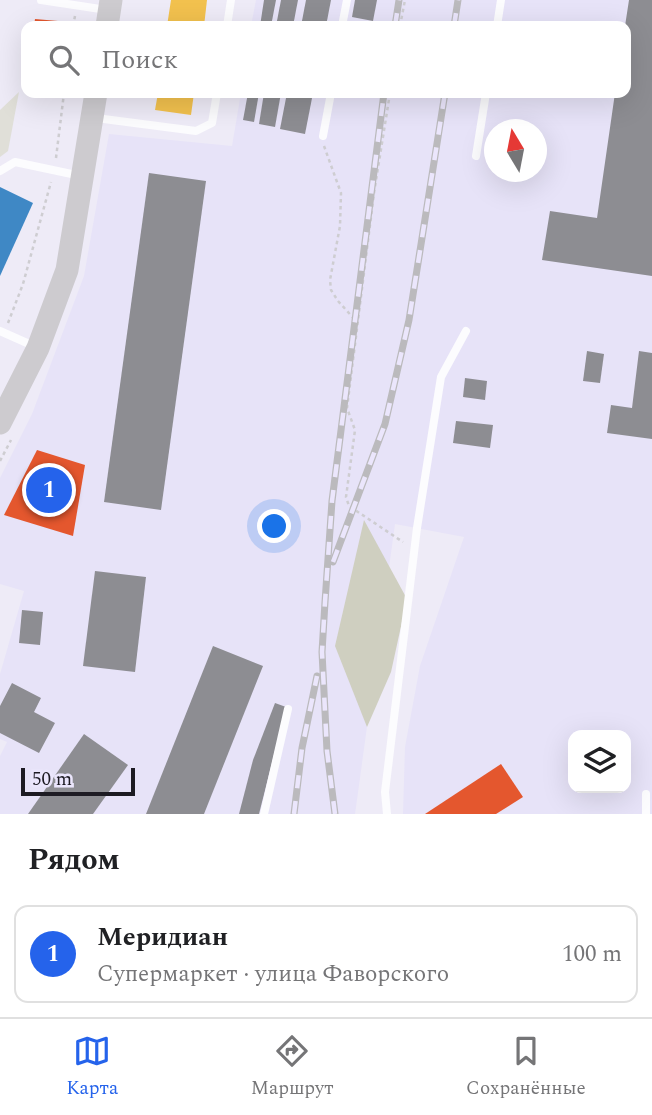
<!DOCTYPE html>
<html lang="ru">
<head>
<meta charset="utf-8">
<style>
	:root { --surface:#fff; --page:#f6f6f6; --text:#202124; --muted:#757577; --line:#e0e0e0; --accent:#2563eb }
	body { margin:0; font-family:Spectral,serif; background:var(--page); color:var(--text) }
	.controls { position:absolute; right:21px; bottom:21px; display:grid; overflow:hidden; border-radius:14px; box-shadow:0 7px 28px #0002 }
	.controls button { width:63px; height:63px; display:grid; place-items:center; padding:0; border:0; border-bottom:2px solid var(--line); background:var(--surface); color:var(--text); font:35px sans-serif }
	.compass { position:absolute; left:484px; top:119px; width:63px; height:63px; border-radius:50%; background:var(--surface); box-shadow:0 7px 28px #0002; rotate:350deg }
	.scale { position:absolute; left:21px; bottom:18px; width:114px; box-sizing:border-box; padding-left:7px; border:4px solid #1d1b23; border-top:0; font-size:19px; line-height:24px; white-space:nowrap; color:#1d1b23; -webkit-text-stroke:5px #ebe6fc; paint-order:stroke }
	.you { position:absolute; left:275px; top:527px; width:24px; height:24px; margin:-18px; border:5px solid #fff; border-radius:50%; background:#1a73e8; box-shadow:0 0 0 10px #1a73e833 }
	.badge { display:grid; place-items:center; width:46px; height:46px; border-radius:50%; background:var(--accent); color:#fff; font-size:23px; font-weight:700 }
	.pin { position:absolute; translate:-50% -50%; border:4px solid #fff; box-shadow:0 2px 7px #0006 }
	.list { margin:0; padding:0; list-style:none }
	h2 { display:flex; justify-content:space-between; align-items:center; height:91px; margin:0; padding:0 28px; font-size:30px }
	h2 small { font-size:23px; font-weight:400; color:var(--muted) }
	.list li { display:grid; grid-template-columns:46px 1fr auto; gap:21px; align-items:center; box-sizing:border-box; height:98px; margin:0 14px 14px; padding:0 14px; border:2px solid var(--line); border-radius:14px }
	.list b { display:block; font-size:26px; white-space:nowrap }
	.list p { margin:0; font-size:23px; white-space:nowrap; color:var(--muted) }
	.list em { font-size:23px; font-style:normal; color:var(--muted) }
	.icon { flex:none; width:38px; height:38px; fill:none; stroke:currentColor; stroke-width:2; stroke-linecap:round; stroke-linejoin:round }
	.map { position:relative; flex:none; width:652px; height:814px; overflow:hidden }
	.search { position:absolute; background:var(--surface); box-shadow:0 7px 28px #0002; left:21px; right:21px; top:21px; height:77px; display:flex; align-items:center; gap:18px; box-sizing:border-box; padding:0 24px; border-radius:14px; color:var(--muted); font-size:26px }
	.sheet { height:203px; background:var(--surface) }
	nav { display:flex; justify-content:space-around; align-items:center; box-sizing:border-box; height:98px; border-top:2px solid var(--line); background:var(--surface); font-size:19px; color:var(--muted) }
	nav a { display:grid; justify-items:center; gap:4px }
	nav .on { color:var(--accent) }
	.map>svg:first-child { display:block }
	.built { fill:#e7e3f8; fill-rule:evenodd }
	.green { fill:#e0dfd8 }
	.forest { fill:#cfcfc0 }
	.homes { fill:#f2c14e }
	.shops { fill:#e4572e }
	.schools { fill:#3f88c5 }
	.industry { fill:#8d8d92 }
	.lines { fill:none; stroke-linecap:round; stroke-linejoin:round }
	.path { stroke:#cecdd1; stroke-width:2.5; stroke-dasharray:3.5 3.5; stroke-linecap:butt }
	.lane { stroke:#fcfcfe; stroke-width:8 }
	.secondary { stroke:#cdcbcf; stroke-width:23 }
	.rail-casing { stroke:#bbbabd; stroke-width:7 }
	.rail { stroke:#ebe6fc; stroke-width:4.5; stroke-dasharray:13; stroke-linecap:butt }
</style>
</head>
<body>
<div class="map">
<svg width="652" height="814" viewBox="0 0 652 814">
	<rect width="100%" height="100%" fill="#eeebf7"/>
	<!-- built -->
	<path class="built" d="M256,0H652V814H403L405,747L420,666L464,537L395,524L355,814H0V756L7,742L0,739V674L24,591L0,584V478L32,414L84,276L109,134L232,146L241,93H626V26H251ZM494,130H536V172H494ZM573,735H626V788H573Z"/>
	<!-- green -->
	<path class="green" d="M19,92L8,151L0,157V110Z"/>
	<!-- forest -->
	<path class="forest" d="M364,520L407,599L391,672L367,727L335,646Z"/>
	<!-- homes -->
	<g class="homes">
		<path d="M171,0H207L204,26H167Z"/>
		<path d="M158,93H194L191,115L155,110Z"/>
	</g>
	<!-- shops -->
	<g class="shops">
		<path d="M35,19L58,21L57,26H34Z"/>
		<path d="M37,450L85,465L73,536L4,515Z"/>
		<path d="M501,764L523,797L496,814H425Z"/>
	</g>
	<!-- schools -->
	<path class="schools" d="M0,187L33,203L0,276Z"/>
	<!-- industry -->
	<g class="industry">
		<path d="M264,0H276L271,26H260Z"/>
		<path d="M281,0H298L293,26H276Z"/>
		<path d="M306,0H331L326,26H301Z"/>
		<path d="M355,0H377L373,21L352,17Z"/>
		<path d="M629,0H652V276L542,260L550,211L597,218L615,93H626L625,26Z"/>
		<path d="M248,93H259L254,122L243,120Z"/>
		<path d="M264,93H281L275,127L259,124Z"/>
		<path d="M287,93H313L305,134L280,129Z"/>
		<path d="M149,173L206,181L161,510L104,502Z"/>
		<path d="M587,351L604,354L600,383L583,381Z"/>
		<path d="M639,351L652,353V439L607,433L611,405L632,408Z"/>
		<path d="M465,378L487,381L485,400L463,397Z"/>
		<path d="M456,421L493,425L490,448L453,443Z"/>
		<path d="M95,571L146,577L135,672L83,666Z"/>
		<path d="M22,610L43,612L40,645L19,643Z"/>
		<path d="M213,646L263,666L204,814H146Z"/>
		<path d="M12,683L41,698L34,712L55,723L39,753L0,733V706Z"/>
		<path d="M275,703L286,707L259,814H239L253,760Z"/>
		<path d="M84,734L128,765L93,814H28Z"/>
	</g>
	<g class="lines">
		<!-- path -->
		<g class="path">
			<path d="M73,26L75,16"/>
			<path d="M400,26L405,0"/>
			<path d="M390,93L374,193L347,408L355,430L346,497L349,506L403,542"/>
			<path d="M324,146L341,193L340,226L330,280L331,290L338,301L357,322"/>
			<path d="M56,158L64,93"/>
			<path d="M8,323L23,284L51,182"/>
			<path d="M0,461L11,440"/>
		</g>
		<!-- lane -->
		<g class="lane">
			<path d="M41,0L107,10"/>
			<path d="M227,26L231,0"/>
			<path d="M342,26L347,0"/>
			<path d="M497,26L501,0"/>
			<path d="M96,118L196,131L212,123L217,93"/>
			<path d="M323,136L331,93"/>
			<path d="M476,156L486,93"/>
			<path d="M0,171L15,162L81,176"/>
			<path d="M0,331L36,347"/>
			<path d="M264,814L288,709"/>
			<path d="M387,814L385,792L417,528L441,377L466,331"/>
			<path d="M646,814V794"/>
		</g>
		<!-- secondary -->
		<g class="secondary">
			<path d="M107,26L111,0"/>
			<path d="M0,423L38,348L67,270L96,93"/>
		</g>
		<defs>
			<g id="rail">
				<path d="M395,26L399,0"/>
				<path d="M454,26L458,0"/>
				<path d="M333,562L385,424L409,320L445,93"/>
				<path d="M294,814L302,748L317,676"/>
				<path d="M335,814L327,751L322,652L325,602L332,501L384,93"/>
			</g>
		</defs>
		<!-- rail casing -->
		<use href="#rail" class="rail-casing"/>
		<!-- rail -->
		<use href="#rail" class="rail"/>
	</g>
</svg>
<div class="controls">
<button><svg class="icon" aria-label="layers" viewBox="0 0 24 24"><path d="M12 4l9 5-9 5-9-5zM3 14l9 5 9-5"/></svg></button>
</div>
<svg class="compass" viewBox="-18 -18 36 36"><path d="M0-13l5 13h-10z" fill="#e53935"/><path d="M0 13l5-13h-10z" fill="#757577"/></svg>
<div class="scale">50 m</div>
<div class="you"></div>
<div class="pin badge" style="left:49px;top:490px">1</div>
<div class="search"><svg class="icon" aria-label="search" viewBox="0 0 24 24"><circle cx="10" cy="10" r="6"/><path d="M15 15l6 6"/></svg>Поиск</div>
</div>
<section class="sheet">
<h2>Рядом<small></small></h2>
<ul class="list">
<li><span class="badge">1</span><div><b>Меридиан</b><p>Супермаркет · улица Фаворского</p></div><em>100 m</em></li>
</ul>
</section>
<nav>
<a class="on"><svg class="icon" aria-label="map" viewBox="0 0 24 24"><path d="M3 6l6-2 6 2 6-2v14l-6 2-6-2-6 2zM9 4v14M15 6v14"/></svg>Карта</a>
<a><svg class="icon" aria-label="directions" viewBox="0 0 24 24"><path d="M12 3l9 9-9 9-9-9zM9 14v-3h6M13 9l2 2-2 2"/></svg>Маршрут</a>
<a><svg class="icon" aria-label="saved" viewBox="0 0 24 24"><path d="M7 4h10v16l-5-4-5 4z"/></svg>Сохранённые</a>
</nav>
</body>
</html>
